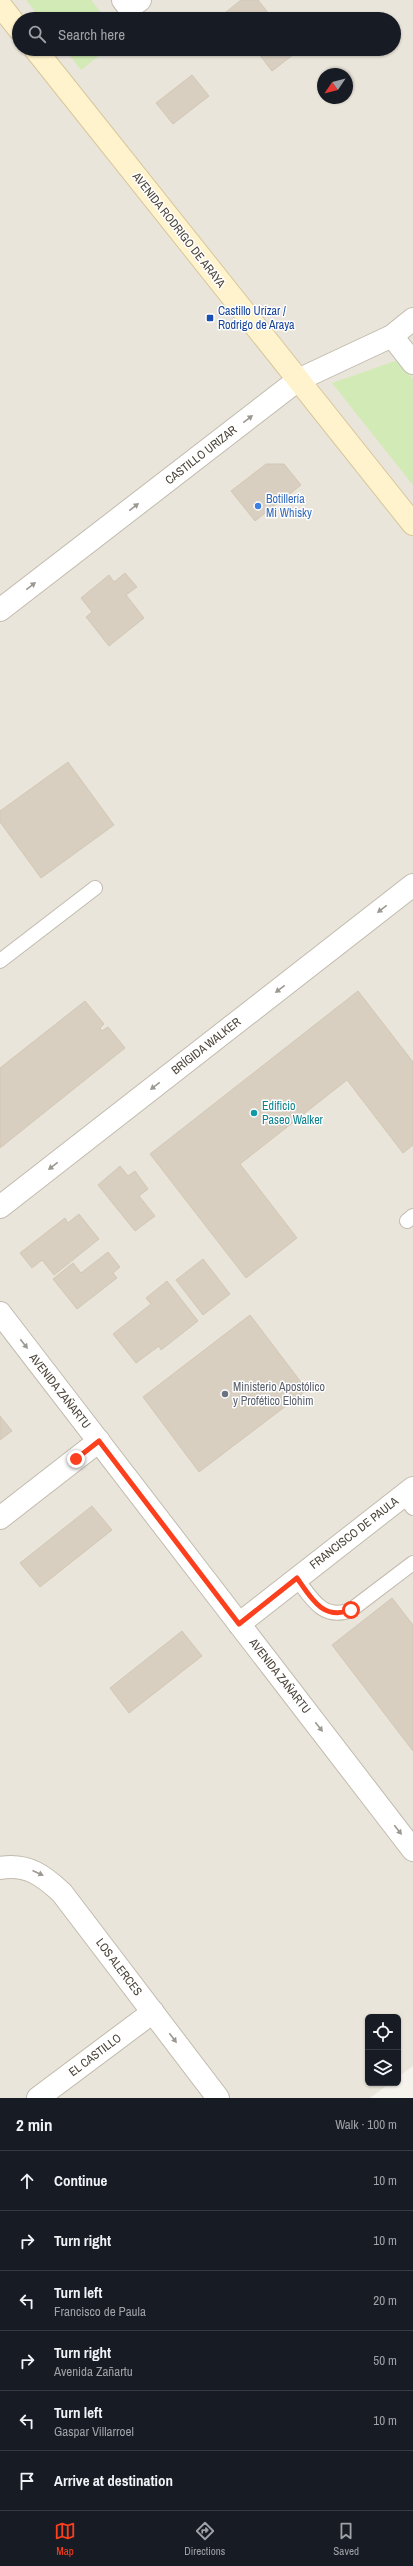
<!DOCTYPE html>
<html lang="en">
<head>
<meta charset="utf-8">
<style>
	:root { --surface:#171b24; --page:#20242c; --text:#f1f3f6; --muted:#9ea1a6; --line:#363941; --accent:#fc3f1d }
	body { margin:0; font-family:"Archivo Narrow",sans-serif; background:var(--page); color:var(--text) }
	.controls { position:absolute; right:12px; bottom:12px; display:grid; overflow:hidden; border-radius:6px; box-shadow:0 1px 3px #0004 }
	.controls button { width:36px; height:36px; display:grid; place-items:center; padding:0; border:0; border-bottom:1px solid var(--line); background:var(--surface); color:var(--text); font:20px sans-serif }
	.compass { position:absolute; left:317px; top:68px; width:36px; height:36px; border-radius:50%; background:var(--surface); box-shadow:0 1px 3px #0004; rotate:235deg }
	.stop { position:absolute; width:12px; height:12px; margin:-9px; border:3px solid #fc3f1d; border-radius:50%; background:#fff }
	.stop.end { background:#fc3f1d; border-color:#fff; box-shadow:0 1px 4px #0008 }
	.list { margin:0; padding:0; list-style:none }
	h2 { display:flex; justify-content:space-between; align-items:center; height:52px; margin:0; padding:0 16px; font-size:17px }
	h2 small { font-size:13px; font-weight:400; color:var(--muted) }
	.list li { display:grid; grid-template-columns:26px 1fr auto; gap:12px; align-items:center; box-sizing:border-box; height:60px; padding:0 16px; border-top:1px solid var(--line) }
	.list b { display:block; font-size:15px; white-space:nowrap }
	.list p { margin:0; font-size:13px; white-space:nowrap; color:var(--muted) }
	.list em { font-size:13px; font-style:normal; color:var(--muted) }
	.icon { flex:none; width:22px; height:22px; fill:none; stroke:currentColor; stroke-width:2; stroke-linecap:round; stroke-linejoin:round }
	.map { position:relative; flex:none; width:413px; height:2098px; overflow:hidden }
	.search { position:absolute; background:var(--surface); box-shadow:0 1px 3px #0004; left:12px; right:12px; top:12px; height:44px; display:flex; align-items:center; gap:10px; box-sizing:border-box; padding:0 14px; border-radius:22px; color:var(--muted); font-size:15px }
	.sheet { height:412px; background:var(--surface) }
	nav { display:flex; justify-content:space-around; align-items:center; box-sizing:border-box; height:56px; border-top:1px solid var(--line); background:var(--surface); font-size:11px; color:var(--muted) }
	nav a { display:grid; justify-items:center; gap:2px }
	nav .on { color:var(--accent) }
	.map>svg:first-child { display:block }
	.residential { fill:#eae5da; fill-rule:evenodd }
	.green { fill:#d2eab5 }
	.building { fill:#d8cfc1; stroke:#d3c7b4 }
	.lines { fill:none; stroke-linecap:round; stroke-linejoin:round }
	.lane-casing { stroke:#c2bbae; stroke-width:16 }
	.street-casing { stroke:#c2bbae; stroke-width:24 }
	.secondary-casing { stroke:#d6c79b; stroke-width:24 }
	.lane { stroke:#fff; stroke-width:14 }
	.street { stroke:#fff; stroke-width:22 }
	.secondary { stroke:#fff3cd; stroke-width:22 }
	.oneway { fill:#9c9892 }
	.route { stroke:#fc3f1d; stroke-width:5 }
	.transit-dot { fill:#1a4fb4; stroke:#fff; stroke-width:1.5 }
	.shop-dot { fill:#3f7fe0; stroke:#fff; stroke-width:1.5 }
	.culture-dot { fill:#0f9aa8; stroke:#fff; stroke-width:1.5 }
	.worship-dot { fill:#6b7280; stroke:#fff; stroke-width:1.5 }
	.labels { text-anchor:middle; stroke-width:3; stroke-linejoin:round; paint-order:stroke }
	.street-label { font-size:12px; fill:#4b4439; stroke:#fff }
	.transit-label { font-size:12px; fill:#164399; stroke:#fff; text-anchor:start }
	.shop-label { font-size:12px; fill:#366cbe; stroke:#fff; text-anchor:start }
	.culture-label { font-size:12px; fill:#0d838f; stroke:#fff; text-anchor:start }
	.worship-label { font-size:12px; fill:#5b616d; stroke:#fff; text-anchor:start }
</style>
</head>
<body>
<div class="map">
<svg width="413" height="2098" viewBox="0 0 413 2098">
	<rect width="100%" height="100%" fill="#f6f3ec"/>
	<!-- residential -->
	<path class="residential" d="M0,0H413V2066L398,2077V2017H368V2083H390L370,2098H0ZM19,19H394V49H19ZM323,74H347V98H323Z"/>
	<!-- green -->
	<g class="green">
		<path d="M26,0H91L106,19H41Z"/>
		<path d="M65,49H107L81,70Z"/>
		<path d="M398,360L413,379V485L332,383Z"/>
	</g>
	<!-- building -->
	<g class="building">
		<path d="M241,0H258L273,19H231L226,12Z"/>
		<path d="M255,49H297L298,51L272,71Z"/>
		<path d="M192,75L209,96L173,124L156,103Z"/>
		<path d="M266,464H284L301,485L255,521L231,491Z"/>
		<path d="M125,573L137,587L126,595L144,618L109,646L86,617L92,612L81,598L109,575L114,582Z"/>
		<path d="M68,762L114,825L41,878L0,822V811Z"/>
		<path d="M358,991L413,1062V1145L403,1153L347,1080L240,1164L297,1238L246,1278L150,1154Z"/>
		<path d="M85,1001L104,1024L100,1028L102,1031L108,1027L125,1048L0,1148V1068Z"/>
		<path d="M120,1166L128,1176L135,1171L148,1189L139,1196L155,1216L135,1231L98,1185Z"/>
		<path d="M79,1214L99,1239L54,1275L42,1260L32,1268L20,1253L65,1218L68,1223Z"/>
		<path d="M108,1252L120,1267L113,1273L117,1278L77,1309L53,1279L73,1263L81,1273Z"/>
		<path d="M203,1259L230,1294L203,1315L176,1280Z"/>
		<path d="M167,1281L198,1321L161,1350L159,1346L136,1363L113,1334L151,1304L146,1298Z"/>
		<path d="M250,1315L307,1390L199,1472L143,1397Z"/>
		<path d="M0,1416L12,1431L0,1440Z"/>
		<path d="M92,1506L112,1530L40,1587L20,1563Z"/>
		<path d="M392,1598L413,1625V1751L332,1645Z"/>
		<path d="M182,1631L202,1656L129,1713L110,1688Z"/>
	</g>
	<g class="lines">
		<defs>
			<g id="lane">
				<path d="M0,961L95,888"/>
				<path d="M407,1221L413,1216"/>
				<path d="M403,1495L413,1508"/>
				<path d="M297,1579C311,1598 323,1621 351,1610L413,1563"/>
			</g>
			<g id="street">
				<path d="M123,0L129,8L140,0"/>
				<path d="M392,336L413,363"/>
				<path d="M0,610L298,380L392,336L413,319"/>
				<path d="M0,1207L413,885"/>
				<path d="M0,1313L413,1850"/>
				<path d="M0,1518L99,1441"/>
				<path d="M239,1624L413,1488"/>
				<path d="M0,1868C27,1863 44,1876 62,1893L218,2098"/>
				<path d="M38,2098L153,2012"/>
			</g>
			<g id="secondary">
				<path d="M0,5L19,29"/>
				<path d="M35,49L413,524"/>
			</g>
		</defs>
		<!-- lane casing -->
		<use href="#lane" class="lane-casing"/>
		<!-- street casing -->
		<use href="#street" class="street-casing"/>
		<!-- secondary casing -->
		<use href="#secondary" class="secondary-casing"/>
		<!-- lane -->
		<use href="#lane" class="lane"/>
		<!-- street -->
		<use href="#street" class="street"/>
		<!-- secondary -->
		<use href="#secondary" class="secondary"/>
	</g>
	<!-- one-way arrows -->
	<defs><path id="oneway-solid" d="M-6-.8H1V-3.2L6.5 0L1 3.2V.8H-6Z"/></defs>
	<g class="oneway">
		<use href="#oneway-solid" transform="translate(248 419) rotate(-38)"/>
		<use href="#oneway-solid" transform="translate(134 507) rotate(-38)"/>
		<use href="#oneway-solid" transform="translate(31 586) rotate(-38)"/>
		<use href="#oneway-solid" transform="translate(382 909) rotate(142)"/>
		<use href="#oneway-solid" transform="translate(280 989) rotate(142)"/>
		<use href="#oneway-solid" transform="translate(155 1086) rotate(142)"/>
		<use href="#oneway-solid" transform="translate(53 1166) rotate(142)"/>
		<use href="#oneway-solid" transform="translate(24 1344) rotate(52)"/>
		<use href="#oneway-solid" transform="translate(319 1727) rotate(52)"/>
		<use href="#oneway-solid" transform="translate(398 1830) rotate(52)"/>
		<use href="#oneway-solid" transform="translate(38 1873) rotate(24)"/>
		<use href="#oneway-solid" transform="translate(173 2038) rotate(53)"/>
	</g>
	<g class="lines">
		<!-- route -->
		<path class="route" d="M76,1459L99,1441L239,1624L297,1578C311,1598 323,1621 351,1610"/>
	</g>
	<!-- markers -->
	<rect class="transit-dot" x="206" y="314" width="8" height="8" rx="2"/>
	<circle class="shop-dot" cx="258" cy="506" r="4"/>
	<circle class="culture-dot" cx="254" cy="1113" r="4"/>
	<circle class="worship-dot" cx="225" cy="1394" r="4"/>
	<g class="labels">
		<!-- street labels -->
		<g class="street-label">
			<text transform="translate(179 230) rotate(52)" y="4">AVENIDA RODRIGO DE ARAYA</text>
			<text transform="translate(201 455) rotate(-38)" y="4">CASTILLO URIZAR</text>
			<text transform="translate(206 1046) rotate(-38)" y="4">BRÍGIDA WALKER</text>
			<text transform="translate(60 1391) rotate(52)" y="4">AVENIDA ZAÑARTU</text>
			<text transform="translate(354 1533) rotate(-38)" y="4">FRANCISCO DE PAULA</text>
			<text transform="translate(280 1676) rotate(52)" y="4">AVENIDA ZAÑARTU</text>
			<text transform="translate(119 1967) rotate(53)" y="4">LOS ALERCES</text>
			<text transform="translate(95 2055) rotate(-37)" y="4">EL CASTILLO</text>
		</g>
		<!-- transit labels -->
		<g class="transit-label">
			<text x="218" y="315">Castillo Urízar /<tspan x="218" dy="14">Rodrigo de Araya</tspan></text>
		</g>
		<!-- shop labels -->
		<g class="shop-label">
			<text x="266" y="503">Botillería<tspan x="266" dy="14">Mi Whisky</tspan></text>
		</g>
		<!-- culture labels -->
		<g class="culture-label">
			<text x="262" y="1110">Edificio<tspan x="262" dy="14">Paseo Walker</tspan></text>
		</g>
		<!-- worship labels -->
		<g class="worship-label">
			<text x="233" y="1391">Ministerio Apostólico<tspan x="233" dy="14">y Profético Elohim</tspan></text>
		</g>
	</g>
</svg>
<div class="controls">
<button><svg class="icon" aria-label="locate" viewBox="0 0 24 24"><circle cx="12" cy="12" r="6"/><path d="M12 2v4M12 18v4M2 12h4M18 12h4"/></svg></button>
<button><svg class="icon" aria-label="layers" viewBox="0 0 24 24"><path d="M12 4l9 5-9 5-9-5zM3 14l9 5 9-5"/></svg></button>
</div>
<svg class="compass" viewBox="-18 -18 36 36"><path d="M0-13l5 13h-10z" fill="#e53935"/><path d="M0 13l5-13h-10z" fill="#9ea1a6"/></svg>
<div class="stop" style="left:351px;top:1610px"></div>
<div class="stop end" style="left:76px;top:1459px"></div>
<div class="search"><svg class="icon" aria-label="search" viewBox="0 0 24 24"><circle cx="10" cy="10" r="6"/><path d="M15 15l6 6"/></svg>Search here</div>
</div>
<section class="sheet">
<h2>2 min<small>Walk · 100 m</small></h2>
<ul class="list">
<li><svg class="icon" aria-label="ahead" viewBox="0 0 24 24"><path d="M12 20V5M6 11l6-6 6 6"/></svg><div><b>Continue</b></div><em>10 m</em></li>
<li><svg class="icon" aria-label="right" viewBox="0 0 24 24"><path d="M7 20v-9h11M14 6l5 5-5 5"/></svg><div><b>Turn right</b></div><em>10 m</em></li>
<li><svg class="icon" aria-label="left" viewBox="0 0 24 24"><path d="M17 20v-9H6M10 6l-5 5 5 5"/></svg><div><b>Turn left</b><p>Francisco de Paula</p></div><em>20 m</em></li>
<li><svg class="icon" aria-label="right" viewBox="0 0 24 24"><path d="M7 20v-9h11M14 6l5 5-5 5"/></svg><div><b>Turn right</b><p>Avenida Zañartu</p></div><em>50 m</em></li>
<li><svg class="icon" aria-label="left" viewBox="0 0 24 24"><path d="M17 20v-9H6M10 6l-5 5 5 5"/></svg><div><b>Turn left</b><p>Gaspar Villarroel</p></div><em>10 m</em></li>
<li><svg class="icon" aria-label="arrive" viewBox="0 0 24 24"><path d="M6 21V4h12l-3 4 3 4H6"/></svg><div><b>Arrive at destination</b></div></li>
</ul>
</section>
<nav>
<a class="on"><svg class="icon" aria-label="map" viewBox="0 0 24 24"><path d="M3 6l6-2 6 2 6-2v14l-6 2-6-2-6 2zM9 4v14M15 6v14"/></svg>Map</a>
<a><svg class="icon" aria-label="directions" viewBox="0 0 24 24"><path d="M12 3l9 9-9 9-9-9zM9 14v-3h6M13 9l2 2-2 2"/></svg>Directions</a>
<a><svg class="icon" aria-label="saved" viewBox="0 0 24 24"><path d="M7 4h10v16l-5-4-5 4z"/></svg>Saved</a>
</nav>
</body>
</html>
